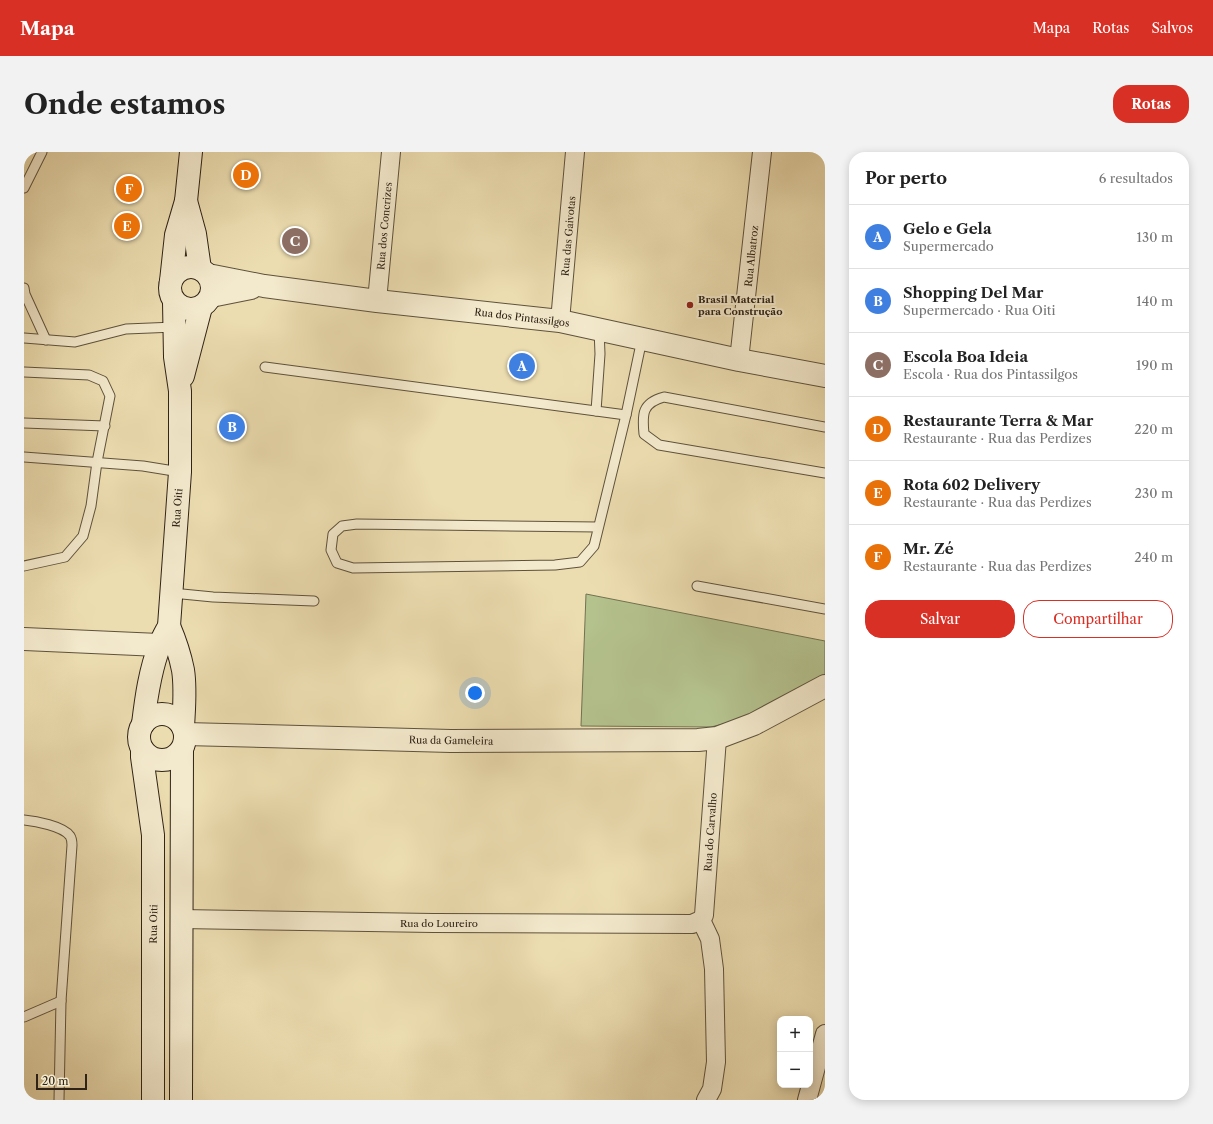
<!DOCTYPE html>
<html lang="pt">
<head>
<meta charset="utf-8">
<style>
	:root { --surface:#fff; --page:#f2f2f2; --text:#222; --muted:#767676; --line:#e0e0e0; --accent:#d93025 }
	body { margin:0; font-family:"Libre Caslon Text",serif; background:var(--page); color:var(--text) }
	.controls { position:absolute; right:12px; bottom:12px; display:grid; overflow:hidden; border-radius:8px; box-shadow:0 2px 10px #0003 }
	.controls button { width:36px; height:36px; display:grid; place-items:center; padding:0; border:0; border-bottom:1px solid var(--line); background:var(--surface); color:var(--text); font:20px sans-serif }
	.scale { position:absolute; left:12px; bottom:10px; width:51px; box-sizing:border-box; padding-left:4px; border:2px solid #2f2317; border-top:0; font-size:11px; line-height:14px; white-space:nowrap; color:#2f2317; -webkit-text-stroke:3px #f3e9cc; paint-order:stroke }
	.you { position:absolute; left:451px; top:541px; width:14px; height:14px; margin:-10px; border:3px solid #fff; border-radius:50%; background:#1a73e8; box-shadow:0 0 0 6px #1a73e833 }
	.badge { display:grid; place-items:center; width:26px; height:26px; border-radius:50%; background:var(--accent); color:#fff; font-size:13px; font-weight:700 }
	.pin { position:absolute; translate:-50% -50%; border:2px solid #fff; box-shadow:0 1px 4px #0006 }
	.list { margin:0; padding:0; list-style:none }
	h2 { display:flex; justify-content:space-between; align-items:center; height:52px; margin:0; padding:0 16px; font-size:17px }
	h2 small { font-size:13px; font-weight:400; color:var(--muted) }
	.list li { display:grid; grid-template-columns:26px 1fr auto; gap:12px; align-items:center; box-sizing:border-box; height:64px; padding:0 16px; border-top:1px solid var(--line) }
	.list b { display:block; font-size:15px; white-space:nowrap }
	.list p { margin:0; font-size:13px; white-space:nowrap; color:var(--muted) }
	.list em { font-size:13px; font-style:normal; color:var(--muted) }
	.actions { display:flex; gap:8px; padding:12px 16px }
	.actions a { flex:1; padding:9px 0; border:1px solid var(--accent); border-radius:16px; text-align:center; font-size:14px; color:var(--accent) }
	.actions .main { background:var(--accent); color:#fff }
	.map { position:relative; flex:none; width:801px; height:948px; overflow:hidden; border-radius:16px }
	header { display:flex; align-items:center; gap:24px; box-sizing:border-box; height:56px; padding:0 20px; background:var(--accent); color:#fff }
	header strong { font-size:19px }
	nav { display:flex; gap:22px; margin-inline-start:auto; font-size:14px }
	.intro { display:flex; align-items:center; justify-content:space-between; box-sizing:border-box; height:96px; padding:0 24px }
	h1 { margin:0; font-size:28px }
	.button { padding:10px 18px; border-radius:16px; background:var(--accent); color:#fff; font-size:14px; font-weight:700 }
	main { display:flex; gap:24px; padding:0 24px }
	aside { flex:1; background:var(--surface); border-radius:16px; box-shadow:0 2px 10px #0003 }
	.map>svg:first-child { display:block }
	.green { fill:#b4c28e; stroke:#727252 }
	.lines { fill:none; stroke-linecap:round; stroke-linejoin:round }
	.service-casing { stroke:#5e523d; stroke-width:11 }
	.minor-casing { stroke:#5e523d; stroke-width:20 }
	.tertiary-casing { stroke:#5e523d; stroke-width:24 }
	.secondary-casing { stroke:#2f2317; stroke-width:24 }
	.service { stroke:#f3e9cc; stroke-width:9 }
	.minor { stroke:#f3e9cc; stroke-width:18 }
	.tertiary { stroke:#f3e9cc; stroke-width:22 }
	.secondary { stroke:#f3e9cc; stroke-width:22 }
	.poi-dot { fill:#8f2418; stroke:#f3e9cc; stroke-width:1.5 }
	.labels { text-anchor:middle; stroke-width:4; stroke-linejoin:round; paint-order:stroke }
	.street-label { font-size:10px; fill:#2f2317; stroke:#f3e9cc }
	.poi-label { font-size:10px; font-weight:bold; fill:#2f2317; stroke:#f3e9cc; text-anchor:start }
</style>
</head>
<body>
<header>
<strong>Mapa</strong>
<nav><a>Mapa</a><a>Rotas</a><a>Salvos</a></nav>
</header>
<div class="intro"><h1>Onde estamos</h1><a class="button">Rotas</a></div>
<main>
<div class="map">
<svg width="801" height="948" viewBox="0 0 801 948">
	<rect width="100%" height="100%" fill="#ecddb0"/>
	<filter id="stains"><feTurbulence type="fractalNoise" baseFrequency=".005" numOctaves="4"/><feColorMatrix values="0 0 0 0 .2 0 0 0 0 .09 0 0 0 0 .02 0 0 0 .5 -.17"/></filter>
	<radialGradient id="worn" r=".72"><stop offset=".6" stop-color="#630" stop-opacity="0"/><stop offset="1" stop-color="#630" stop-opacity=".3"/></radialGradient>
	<!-- green -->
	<path class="green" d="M562,442L801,489V527L715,568L687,575L557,574Z"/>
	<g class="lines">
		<defs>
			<g id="service">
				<path d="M0,36L18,0"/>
				<path d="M0,136L1,142L22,188"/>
				<path d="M0,186L51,190L102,177L151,175"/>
				<path d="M241,215L602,263"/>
				<path d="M0,220L65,223L79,229L86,244L73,310L67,354L59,384L41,405L0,414"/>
				<path d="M572,259L576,202L575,177"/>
				<path d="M0,271L81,274"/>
				<path d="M801,275L640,245C618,251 618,262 620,282L635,293L801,321"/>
				<path d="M0,305L119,314L156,320"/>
				<path d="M574,375L333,372L318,374L309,382L307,398L313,411L329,416L531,413L556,410L570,394L602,263L618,187"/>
				<path d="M673,434L801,457"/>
				<path d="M148,441L189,445L290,449"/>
				<path d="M0,668C11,669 39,674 46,684C48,687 48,690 48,693L37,849L35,948"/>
				<path d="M0,865L37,849"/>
			</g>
			<g id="minor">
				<path d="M353,149L367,0"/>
				<path d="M536,169L551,0"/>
				<path d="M715,208L738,0"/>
				<path d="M157,767L409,771L668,772L677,768L680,763L693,586"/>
				<path d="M677,768L686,787L690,817L692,910L688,937L682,948"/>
				<path d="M783,948L801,882"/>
			</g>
			<g id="tertiary">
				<path d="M184,123L240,134L353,149L536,169L715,208L801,224"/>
				<path d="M187,144L227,136"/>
				<path d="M0,487L135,493"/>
				<path d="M161,582L427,589L674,588L693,586L730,572L801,534"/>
			</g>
			<g id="secondary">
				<path d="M162,49L171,82L176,117"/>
				<circle cx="167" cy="136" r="21"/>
				<path d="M147,129L152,83L162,49L167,0"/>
				<path d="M159,224L177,155"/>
				<path d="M145,474C151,488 156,503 159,518C162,537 160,556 159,575"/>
				<circle cx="138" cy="585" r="23"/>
				<path d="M119,572C122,547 126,517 136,493C138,486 142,480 145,474L156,320V239L151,205L150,150"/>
				<path d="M118,597V605L129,683V948"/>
				<path d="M157,948L158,598"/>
			</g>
		</defs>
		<!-- service casing -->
		<use href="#service" class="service-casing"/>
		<!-- minor casing -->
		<use href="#minor" class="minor-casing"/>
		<!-- tertiary casing -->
		<use href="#tertiary" class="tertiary-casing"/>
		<!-- secondary casing -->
		<use href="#secondary" class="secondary-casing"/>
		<!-- service -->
		<use href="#service" class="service"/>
		<!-- minor -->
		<use href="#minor" class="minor"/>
		<!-- tertiary -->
		<use href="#tertiary" class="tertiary"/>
		<!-- secondary -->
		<use href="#secondary" class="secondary"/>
	</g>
	<!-- markers -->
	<circle class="poi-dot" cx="666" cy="153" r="4"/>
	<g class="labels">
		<!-- street labels -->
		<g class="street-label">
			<text transform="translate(360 74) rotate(-85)" y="4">Rua dos Concrizes</text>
			<text transform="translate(544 84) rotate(-85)" y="4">Rua das Gaivotas</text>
			<text transform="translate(727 104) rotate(-84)" y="4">Rua Albatroz</text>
			<text transform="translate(498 165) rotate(7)" y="4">Rua dos Pintassilgos</text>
			<text transform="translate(153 356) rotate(-86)" y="4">Rua Oiti</text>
			<text transform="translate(427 588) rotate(1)" y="4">Rua da Gameleira</text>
			<text transform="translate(686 680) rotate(-86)" y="4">Rua do Carvalho</text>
			<text x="415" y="775">Rua do Loureiro</text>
			<text transform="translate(129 772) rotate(-89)" y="4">Rua Oiti</text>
		</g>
		<!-- poi labels -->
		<g class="poi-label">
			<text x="674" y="151">Brasil Material<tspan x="674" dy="12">para Construção</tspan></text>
		</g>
	</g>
	<rect width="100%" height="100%" filter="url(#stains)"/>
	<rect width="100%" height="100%" fill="url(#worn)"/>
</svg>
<div class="controls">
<button>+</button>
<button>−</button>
</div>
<div class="scale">20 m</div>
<div class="you"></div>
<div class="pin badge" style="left:498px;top:214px;background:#3f7fe0">A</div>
<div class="pin badge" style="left:208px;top:275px;background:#3f7fe0">B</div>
<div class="pin badge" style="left:271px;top:89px;background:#8d6e63">C</div>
<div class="pin badge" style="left:222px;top:23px;background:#e8710a">D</div>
<div class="pin badge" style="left:103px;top:74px;background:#e8710a">E</div>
<div class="pin badge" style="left:105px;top:37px;background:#e8710a">F</div>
</div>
<aside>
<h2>Por perto<small>6 resultados</small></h2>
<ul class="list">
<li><span class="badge" style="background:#3f7fe0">A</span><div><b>Gelo e Gela</b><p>Supermercado</p></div><em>130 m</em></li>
<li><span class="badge" style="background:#3f7fe0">B</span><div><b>Shopping Del Mar</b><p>Supermercado · Rua Oiti</p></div><em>140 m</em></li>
<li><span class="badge" style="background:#8d6e63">C</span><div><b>Escola Boa Ideia</b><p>Escola · Rua dos Pintassilgos</p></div><em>190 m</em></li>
<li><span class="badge" style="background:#e8710a">D</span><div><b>Restaurante Terra &amp; Mar</b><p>Restaurante · Rua das Perdizes</p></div><em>220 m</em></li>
<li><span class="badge" style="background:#e8710a">E</span><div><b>Rota 602 Delivery</b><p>Restaurante · Rua das Perdizes</p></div><em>230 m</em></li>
<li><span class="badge" style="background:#e8710a">F</span><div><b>Mr. Zé</b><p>Restaurante · Rua das Perdizes</p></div><em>240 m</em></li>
</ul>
<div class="actions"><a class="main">Salvar</a><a>Compartilhar</a></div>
</aside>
</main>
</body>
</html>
